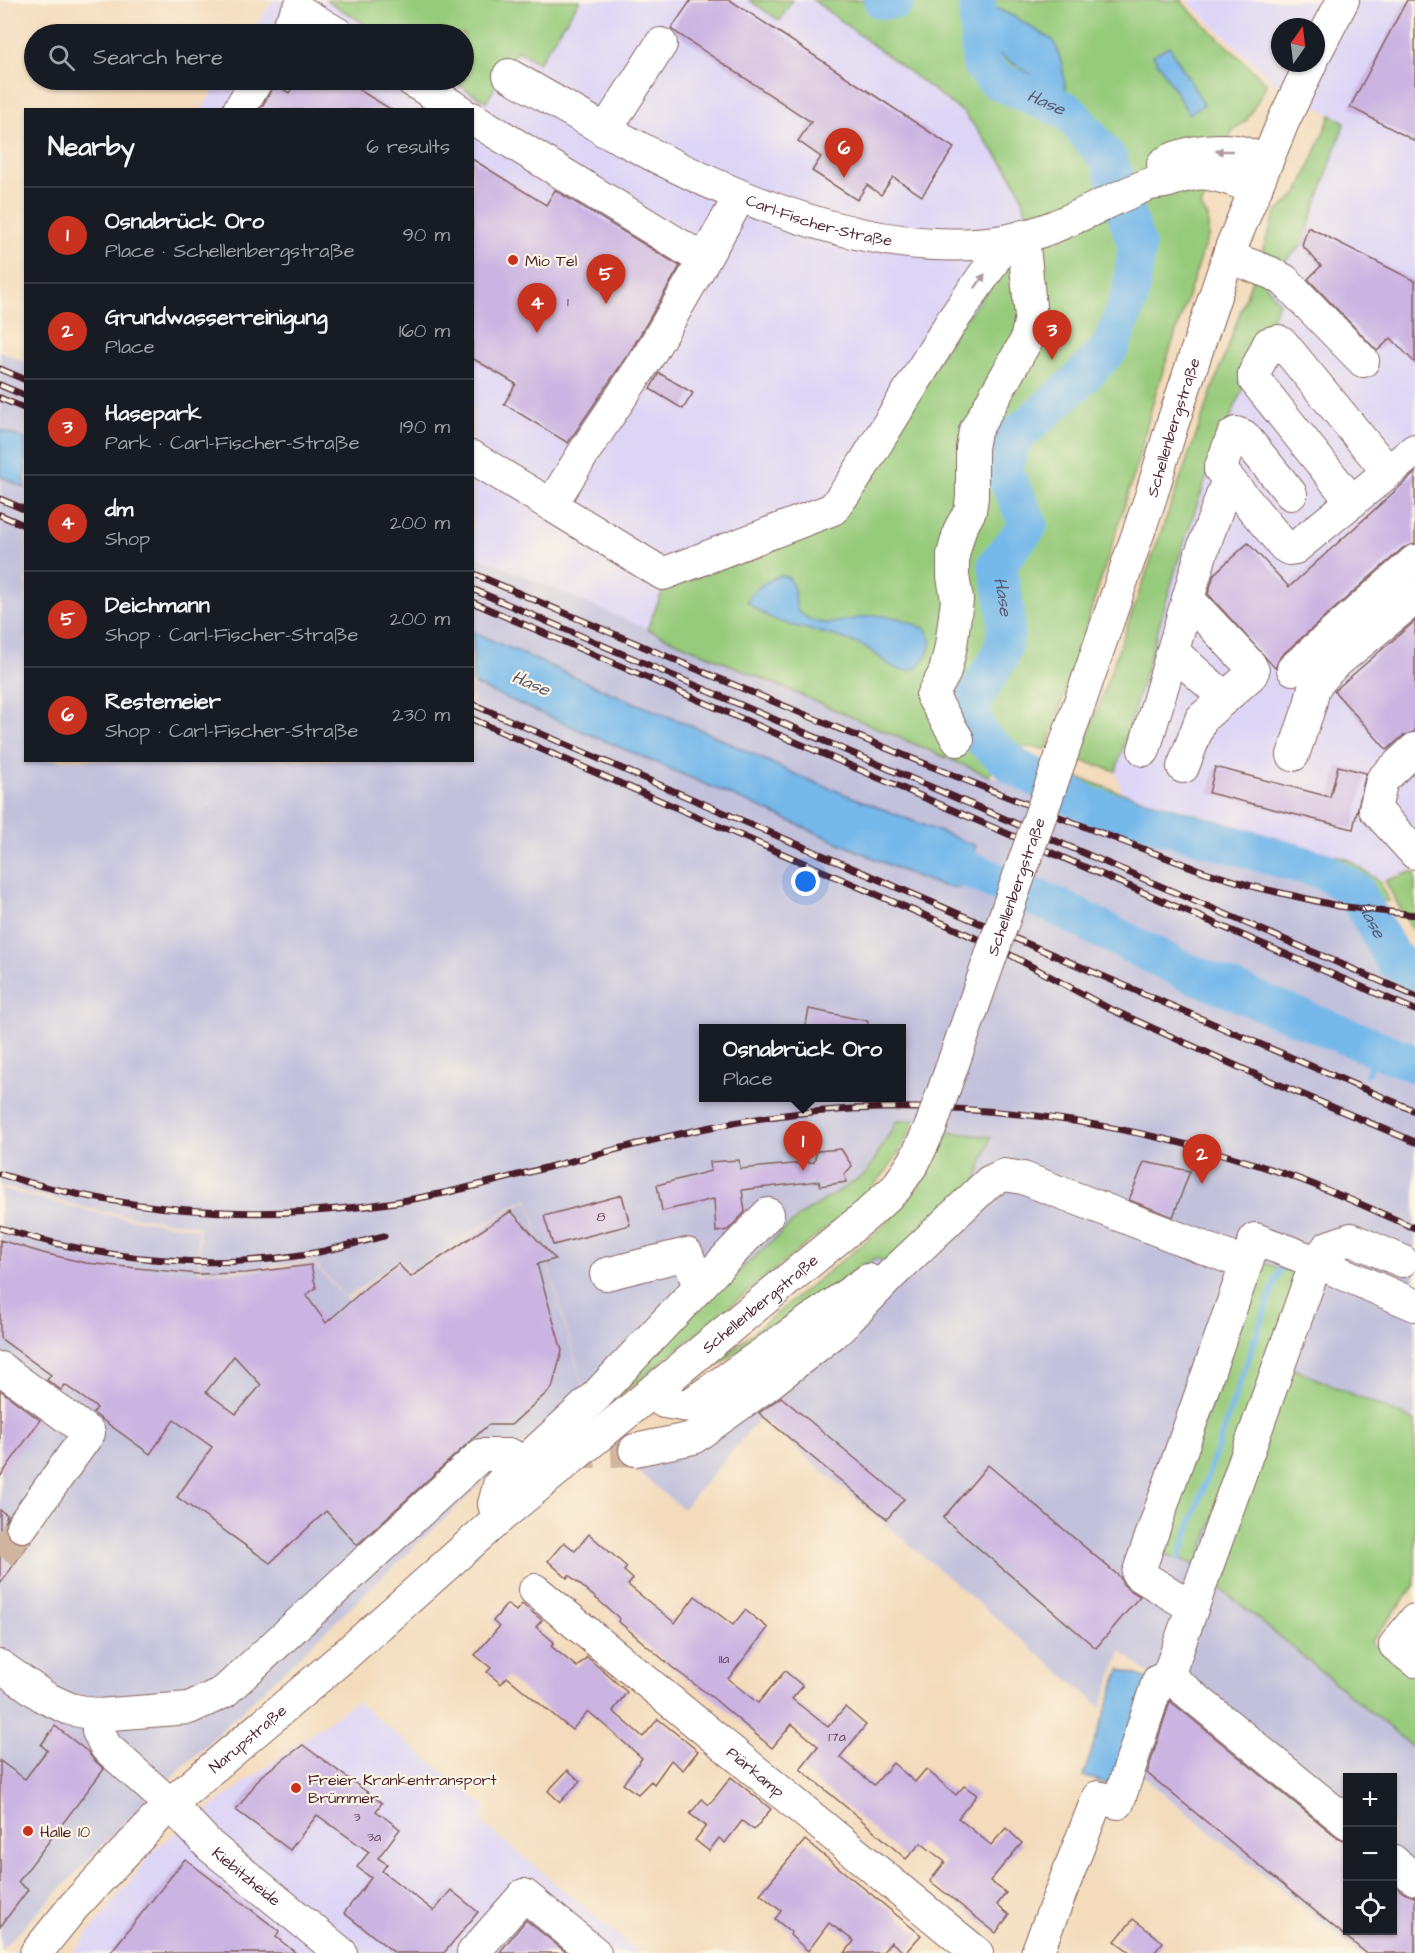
<!DOCTYPE html>
<html lang="en">
<head>
<meta charset="utf-8">
<style>
	:root { --surface:#171b24; --page:#20242c; --text:#f1f3f6; --muted:#9ea1a6; --line:#363941; --accent:#c8321e }
	body { margin:0; font-family:"Architects Daughter",sans-serif; background:var(--page); color:var(--text) }
	.controls { position:absolute; right:18px; bottom:18px; display:grid; overflow:hidden; border-radius:0px; box-shadow:0 2px 4px #0004 }
	.controls button { width:54px; height:54px; display:grid; place-items:center; padding:0; border:0; border-bottom:2px solid var(--line); background:var(--surface); color:var(--text); font:30px sans-serif }
	.compass { position:absolute; left:1271px; top:18px; width:54px; height:54px; border-radius:50%; background:var(--surface); box-shadow:0 2px 4px #0004; rotate:14deg }
	.you { position:absolute; left:806px; top:882px; width:21px; height:21px; margin:-15px; border:4px solid #fff; border-radius:50%; background:#1a73e8; box-shadow:0 0 0 9px #1a73e833 }
	.badge { display:grid; place-items:center; width:39px; height:39px; border-radius:50%; background:var(--accent); color:#fff; font-size:20px; font-weight:700 }
	.pin { position:absolute; translate:-50% -50px; filter:drop-shadow(0 2px 3px #0008) }
	.pin::after { content:''; position:absolute; top:32px; width:21px; height:18px; background:inherit; clip-path:polygon(0 0,100% 0,50% 100%) }
	.popup { position:absolute; left:699px; top:1024px; width:207px; height:78px; box-sizing:border-box; display:grid; place-content:center; border-radius:0px; background:var(--surface); filter:drop-shadow(0 2px 4px #0005); font-size:20px; white-space:nowrap; color:var(--muted) }
	.popup b { font-size:22px; color:var(--text) }
	.popup::after { content:''; position:absolute; left:50%; top:100%; margin-left:-12px; border:12px solid transparent; border-top-color:var(--surface) }
	.list { margin:0; padding:0; list-style:none }
	h2 { display:flex; justify-content:space-between; align-items:center; height:78px; margin:0; padding:0 24px; font-size:26px }
	h2 small { font-size:20px; font-weight:400; color:var(--muted) }
	.list li { display:grid; grid-template-columns:39px 1fr auto; gap:18px; align-items:center; box-sizing:border-box; height:96px; padding:0 24px; border-top:2px solid var(--line) }
	.list b { display:block; font-size:22px; white-space:nowrap }
	.list p { margin:0; font-size:20px; white-space:nowrap; color:var(--muted) }
	.list em { font-size:20px; font-style:normal; color:var(--muted) }
	.icon { flex:none; width:33px; height:33px; fill:none; stroke:currentColor; stroke-width:2; stroke-linecap:round; stroke-linejoin:round }
	.map { position:relative; flex:none; width:1415px; height:1953px; overflow:hidden }
	.search { position:absolute; background:var(--surface); box-shadow:0 2px 4px #0004; left:24px; top:24px; width:450px; height:66px; display:flex; align-items:center; gap:15px; box-sizing:border-box; padding:0 21px; border-radius:33px; color:var(--muted); font-size:22px }
	.panel { position:absolute; background:var(--surface); box-shadow:0 2px 4px #0004; left:24px; top:108px; width:450px; height:654px; border-radius:0px }
	.map>svg:first-child { display:block }
	.built { fill:#ddd5f6; fill-rule:evenodd }
	.industrial { fill:#c2c1dc; fill-rule:evenodd }
	.green { fill:#97cb7b; stroke:#707553; stroke-width:1.5 }
	.water { fill:#74b8ea; stroke:#5f6c8a; stroke-width:1.5 }
	.lines { fill:none; stroke-linecap:round; stroke-linejoin:round }
	.stream { stroke:#74b8ea; stroke-width:6 }
	.river { stroke:#74b8ea; stroke-width:38 }
	.building { fill:#cbb3e2; fill-rule:evenodd }
	.minor-tunnel { stroke:#d1b59f; stroke-width:32; stroke-dasharray:32 16; stroke-linecap:butt }
	.minor-casing { stroke:#85615e; stroke-width:34 }
	.minor { stroke:#fff; stroke-width:32 }
	.rail-casing { stroke:#4a1f2b; stroke-width:7 }
	.rail { stroke:#fcf5e5; stroke-width:4.5; stroke-dasharray:14; stroke-linecap:butt }
	.minor-bridge-casing { stroke:#85615e; stroke-width:34; stroke-linecap:butt }
	.minor-bridge { stroke:#fff; stroke-width:32 }
	.oneway { fill:#ae9aa0 }
	.poi-dot { fill:#c8321e; stroke:#fcf5e5; stroke-width:2 }
	.labels { text-anchor:middle; stroke-width:4.5; stroke-linejoin:round; paint-order:stroke }
	.number-label { font-size:14px; fill:#6a4459 }
	.street-label { font-size:16px; fill:#4a1f2b; stroke:#fcf5e5 }
	.poi-label { font-size:16px; fill:#4a1f2b; stroke:#fcf5e5; text-anchor:start }
	.water-label { font-size:18px; font-style:italic; fill:#59556e; stroke:#fcf5e5 }
</style>
</head>
<body>
<div class="map">
<svg width="1415" height="1953" viewBox="0 0 1415 1953">
	<rect width="100%" height="100%" fill="#fcf5e5"/>
	<filter id="ink" filterUnits="userSpaceOnUse"><feTurbulence type="fractalNoise" baseFrequency=".0167" numOctaves="2"/><feDisplacementMap in="SourceGraphic" scale="12" xChannelSelector="R" yChannelSelector="G"/><feConvolveMatrix kernelMatrix="1 2 1 2 8 2 1 2 1" color-interpolation-filters="sRGB"/></filter>
	<filter id="wash" filterUnits="userSpaceOnUse"><feTurbulence type="fractalNoise" baseFrequency=".008" numOctaves="4" result="noise"/><feDisplacementMap in="SourceGraphic" scale="24" xChannelSelector="R" yChannelSelector="G"/><feGaussianBlur stdDeviation="1.35" result="paint"/><feColorMatrix in="noise" values="0 0 0 0 0 0 0 0 0 0 0 0 0 0 0 0 0 1.4 0 .05"/><feComposite in="paint" operator="in"/></filter>
	<g filter="url(#wash)">
		<rect width="100%" height="100%" fill="#f3dbbc"/>
		<!-- built -->
		<g class="built">
			<path d="M273,0H326L381,34H250Z"/>
			<path d="M580,0H749L779,21L792,0H813L965,114L1008,170L1020,192L1033,233L838,523L663,590L647,629L473,554L472,110H201L221,80H451L486,102L517,49L538,62Z"/>
			<path d="M1190,0H1415V871H1409L1379,881L1347,859L1122,793L1116,771L1180,555L1211,464L1263,281L1345,123L1274,82L1189,3ZM1280,27H1316V63H1280Z"/>
			<path d="M356,1701L487,1808L479,1820L639,1953H73L157,1847Z"/>
		</g>
		<!-- industrial -->
		<g class="industrial">
			<path d="M0,351L25,362L26,760H472L473,554L989,776L1324,871L1356,891L1377,930L1379,969L1415,984V1585L1371,1642L1415,1676V1953H1359L1136,1771L1158,1681L1121,1651L1101,1707L760,1418L683,1509L621,1458L647,1436L690,1427L849,1307L834,1285L876,1258L991,1137L948,1132L915,1120L897,1121L866,1173L801,1215L681,1323L593,1418L528,1198L512,1206L411,1273L399,1260L346,1298L313,1261L246,1269L201,1270L199,1226L103,1212L0,1186ZM704,1028H902V1098H704ZM1348,1778H1392V1930H1348Z"/>
			<path d="M0,1189L102,1214L197,1229L199,1272L246,1271L313,1263L347,1301L399,1262L411,1275L511,1209L528,1200L584,1391L511,1455L170,1779L135,1753L146,1801L0,1951Z"/>
		</g>
		<!-- green -->
		<g class="green">
			<path d="M326,0H580L538,63L517,50L486,102L451,80H464V34H381Z"/>
			<path d="M749,0H792L780,21Z"/>
			<path d="M813,0H1183L1182,3L1267,84L1247,120L1232,131L1201,207L1208,217V236L1155,395L1133,478L1047,749L1006,745L989,776L647,629L663,590L838,523L959,326L1033,233L1020,192L1008,170L965,114Z"/>
			<path d="M1331,115L1345,122L1302,245L1263,281L1279,302L1211,464L1180,555L1116,771L1079,760L1276,213L1298,193Z"/>
			<path d="M1073,776L1122,793L1347,859L1379,881L1389,901L1360,899L1356,891L1324,871L1125,814L1091,806L1067,795Z"/>
			<path d="M1411,872L1415,873V935L1385,881Z"/>
			<path d="M1377,939L1415,954V984L1379,969Z"/>
			<path d="M915,1120C901,1156 884,1176 857,1203L593,1418L681,1323L801,1215L866,1174L897,1121Z"/>
			<path d="M948,1132L991,1137L974,1187L892,1264L875,1258L693,1382C732,1350 771,1318 810,1286C869,1239 919,1205 948,1132Z"/>
			<path d="M1261,1262L1299,1275L1197,1565L1159,1552Z"/>
			<path d="M1289,1367L1415,1421V1585L1371,1642L1415,1676V1749L1212,1581Z"/>
		</g>
		<!-- water -->
		<g class="water">
			<path d="M977,0L1015,17L1054,41L1062,64L1069,112L1048,103L1046,93L1035,77L1001,56L990,42L978,21Z"/>
			<path d="M1169,46L1204,104L1189,114L1153,55Z"/>
			<path d="M0,430L25,439V488L0,476Z"/>
			<path d="M780,575L789,578C796,589 794,600 798,612L811,620L827,624L874,615L899,618L926,629L932,641C928,652 923,667 911,670C892,674 881,656 867,648C862,645 855,643 850,641C816,628 772,628 747,601C754,588 767,581 780,575Z"/>
			<path d="M473,632L625,699L704,731L799,776L976,846L959,888L942,886L907,873L756,806L473,684Z"/>
			<path d="M1120,1669L1151,1680L1114,1786L1083,1776Z"/>
		</g>
		<g class="lines">
			<!-- stream -->
			<g class="stream">
				<path d="M1367,1074L1378,1049"/>
				<path d="M1179,1558L1280,1268"/>
			</g>
			<!-- river -->
			<g class="river">
				<path d="M882,0H896"/>
				<path id="s1" d="M977,0L981,64L996,80L1069,112L1109,160L1137,247L1130,297L1110,348L1074,385L1014,438L1003,470L1029,525L997,564C1004,597 1014,632 996,663C986,680 975,693 970,712L983,739L1016,767L1091,806L1125,814L1324,871L1356,891L1393,959L1415,971"/>
				<path d="M921,850L1053,905L1185,971L1415,1064"/>
			</g>
		</g>
		<g id="blocks">
			<!-- building -->
			<g class="building">
				<path d="M691,0H730L954,148L922,196L893,177L881,195L867,185L857,200L812,171L821,157L798,141L811,122L671,29Z"/>
				<path d="M1407,0H1415V141L1350,107Z"/>
				<path d="M297,80H343L392,110H260L275,84L289,93Z"/>
				<path d="M472,159L546,205L555,190L680,266L633,347L568,443L504,404L516,384L472,358Z"/>
				<path d="M1308,227L1415,281V363L1391,338L1377,351L1308,279L1321,266L1302,245Z"/>
				<path d="M659,373L693,393L683,409L650,389Z"/>
				<path d="M1415,473V544L1403,548L1281,656L1275,668L1208,594L1214,574L1248,543L1289,587Z"/>
				<path d="M1415,621V732L1403,736L1387,750L1334,691Z"/>
				<path d="M1338,766L1366,773L1353,829L1209,793L1215,767L1330,797Z"/>
				<path d="M809,1009L868,1021L867,1029H805Z"/>
				<path d="M841,1149L852,1166L845,1174L846,1182L820,1186L819,1181L742,1190L745,1212L728,1230L716,1232L714,1199L662,1211L657,1185L711,1171L710,1162L739,1160L740,1169L814,1162L817,1151Z"/>
				<path d="M1144,1162L1190,1171L1173,1217L1129,1200Z"/>
				<path d="M622,1195L630,1225L553,1245L544,1216Z"/>
				<path d="M511,1211L555,1259L537,1264L562,1351L552,1388L511,1425H488L357,1545L326,1511L270,1563L177,1497L212,1447L174,1420L150,1454L93,1413L97,1408L65,1385L61,1390L47,1380L51,1375L0,1338V1240L43,1253L86,1263L198,1274L246,1273L311,1265L316,1288L306,1295L326,1323L368,1286L398,1264L411,1277ZM234,1356L261,1385L236,1414L206,1392Z"/>
				<path d="M0,1390L40,1420L0,1477Z"/>
				<path d="M781,1397L904,1499L887,1519L759,1413Z"/>
				<path d="M988,1465L1120,1577L1123,1584L1128,1589L1140,1596L1096,1648L943,1518Z"/>
				<path d="M0,1510L7,1515L4,1525L5,1533L11,1540L20,1544L30,1542L0,1584Z"/>
				<path d="M589,1534L627,1567L624,1571L633,1579L628,1585L675,1623L695,1596L733,1625L745,1610L768,1628L728,1679L758,1703L785,1671L803,1686L792,1699L828,1727L845,1707L866,1725L840,1757L874,1785L893,1763L915,1782L926,1769L956,1795L964,1786L977,1795L958,1818L991,1845L1006,1828L1022,1843L990,1881L1006,1893L997,1905L1009,1915L996,1933L930,1881L945,1862L921,1843L906,1859L857,1816L800,1769L818,1746L792,1724L772,1748L713,1698L673,1668L618,1621L620,1619L569,1575L567,1578L548,1561L564,1542L575,1551Z"/>
				<path d="M507,1604L516,1611L522,1604L542,1620L536,1627L554,1642L551,1646L577,1667L587,1657L627,1692L613,1711L643,1737L658,1719L698,1751L683,1770L671,1760L654,1784L651,1781L638,1794L623,1784L642,1758L588,1711L572,1730L507,1677L501,1684L487,1672L491,1668L475,1655L499,1627L493,1621Z"/>
				<path d="M1170,1701L1337,1837L1347,1841V1930H1392V1884L1404,1893L1415,1897V1953H1366L1147,1773Z"/>
				<path d="M55,1726L88,1752L94,1760L104,1769L18,1882L28,1890L0,1927V1761L25,1779L47,1750L41,1745Z"/>
				<path d="M303,1745L382,1803L376,1811L400,1829L378,1858L387,1864L382,1871L434,1911L451,1890L478,1912L444,1953H395L344,1913L371,1878L357,1867L369,1852L317,1815L290,1850L236,1810L261,1776Z"/>
				<path d="M568,1770L580,1781L560,1802L548,1791Z"/>
				<path d="M731,1777L771,1809L754,1830L742,1821L725,1843L719,1838L709,1851L695,1840L706,1826L690,1814L702,1799L709,1805Z"/>
				<path d="M805,1840L921,1935L905,1953L891,1942L882,1953H845L854,1941L829,1923L808,1951L790,1935L791,1932L775,1919L781,1911L760,1894Z"/>
				<path d="M185,1859L279,1931L276,1937L296,1953H110Z"/>
				<path d="M1133,1919L1163,1942L1154,1953H1131L1115,1941Z"/>
				<path d="M526,1920L567,1953H499Z"/>
			</g>
		</g>
	</g>
	<g filter="url(#ink)">
		<use href="#blocks" fill-opacity="0" stroke="#85615e" stroke-width="1.5"/>
		<g class="lines">
			<!-- minor-tunnel -->
			<g class="minor-tunnel">
				<path d="M563,1453L635,1450"/>
				<path d="M0,1556L22,1526"/>
			</g>
			<defs>
				<g id="minor">
					<path d="M284,34L298,10L338,34"/>
					<path d="M1316,52L1343,0"/>
					<path id="s2" d="M509,75C649,156 835,266 1003,241C1054,233 1099,204 1147,185C1154,183 1161,183 1169,181C1181,177 1195,172 1208,174C1225,176 1241,183 1256,189"/>
					<path d="M411,80L459,110"/>
					<path d="M239,110L257,80"/>
					<path d="M472,118L704,260L740,196"/>
					<path d="M605,131L661,44"/>
					<path d="M1163,164C1182,152 1213,148 1236,151C1246,153 1257,158 1267,161"/>
					<path d="M1229,257L1271,273L1284,280L1363,361"/>
					<path d="M704,260L648,357L588,446L551,505L663,574L833,509L852,483L952,321L991,265L1005,241"/>
					<path d="M472,457L551,505"/>
					<path d="M1291,494L1244,436L1236,433L1233,435L1220,469L1284,546L1289,549L1295,548L1415,450"/>
					<path d="M1352,502L1254,379V374L1269,343L1278,341L1283,344L1388,472"/>
					<path d="M1173,652L1225,698"/>
					<path d="M1293,669L1415,561"/>
					<path d="M958,740L932,696L945,672L951,646L957,600L953,576V555L960,529L970,511L972,497V448L975,431L1026,341L1031,317L1023,236"/>
					<path d="M1415,749L1382,780L1375,809L1415,853"/>
					<path d="M1144,750L1201,554L1228,479"/>
					<path id="s3" d="M1062,754L1151,496L1172,425L1231,248L1283,122L1311,63"/>
					<path d="M1293,755L1310,705L1314,687L1333,665L1415,598"/>
					<path d="M1183,767L1201,719L1251,675L1253,671L1250,665L1188,599"/>
					<path d="M1402,1261L1351,1239L1328,1247L1316,1262L1415,1305"/>
					<path d="M606,1274L687,1254L699,1287"/>
					<path d="M0,1368L89,1433L22,1526"/>
					<path d="M651,1392L664,1402L688,1406L868,1280"/>
					<path d="M635,1450L693,1438L767,1385L840,1328L892,1274L989,1182L1004,1175L1023,1178L1246,1264"/>
					<path d="M498,1519L494,1504L499,1485L596,1396L768,1214"/>
					<path id="s4" d="M535,1590L977,1953"/>
					<path d="M1415,1620L1395,1645L1415,1661"/>
					<path d="M0,1666L46,1698L70,1709L98,1715L189,1708L224,1692L481,1455H511"/>
					<path d="M1168,1676L1348,1823"/>
					<path id="s5" d="M98,1715V1731L106,1747L170,1804L210,1846L341,1953"/>
					<path d="M1392,1860L1415,1879"/>
					<path id="s6" d="M36,1953L74,1906L170,1804L344,1656L498,1519L869,1213L896,1188L914,1162L931,1126"/>
					<path d="M473,1953L524,1895L595,1953"/>
					<path d="M1037,1953L1098,1797L1118,1803L1158,1681L1168,1676L1316,1262L1255,1239L1138,1574L1192,1607"/>
				</g>
			</defs>
			<!-- minor casing -->
			<use href="#minor" class="minor-casing"/>
			<!-- minor -->
			<use href="#minor" class="minor"/>
			<defs>
				<g id="rail">
					<path d="M0,369L26,380"/>
					<path d="M0,385L26,396"/>
					<path d="M0,398L26,409"/>
					<path d="M0,499L26,510"/>
					<path d="M0,515L26,526"/>
					<path d="M472,573C715,678 957,781 1205,872L1255,887L1338,906L1415,915"/>
					<path d="M472,589L1415,996"/>
					<path d="M472,602L1415,1010"/>
					<path d="M472,704L1415,1111"/>
					<path d="M472,719L949,926L1005,952L1108,1008L1261,1077L1415,1142"/>
					<path d="M0,1174C140,1218 296,1224 439,1194C560,1168 677,1126 801,1113C965,1096 1132,1121 1288,1175C1331,1190 1373,1210 1415,1228"/>
					<path d="M0,1228C98,1259 206,1271 308,1254C333,1250 359,1242 384,1236"/>
				</g>
			</defs>
			<!-- rail casing -->
			<use href="#rail" class="rail-casing"/>
			<!-- rail -->
			<use href="#rail" class="rail"/>
			<defs>
				<g id="minor-bridge">
					<path id="s7" d="M931,1126L1062,754"/>
				</g>
			</defs>
			<!-- minor-bridge casing -->
			<use href="#minor-bridge" class="minor-bridge-casing"/>
			<!-- minor-bridge -->
			<use href="#minor-bridge" class="minor-bridge"/>
		</g>
		<!-- one-way arrows -->
		<defs><path id="oneway-solid" d="M-6-.8H1V-3.2L6.5 0L1 3.2V.8H-6Z" transform="scale(1.5)"/></defs>
		<g class="oneway">
			<use href="#oneway-solid" transform="translate(1224 151) rotate(-180)"/>
			<use href="#oneway-solid" transform="translate(980 281) rotate(-55)"/>
		</g>
	</g>
	<!-- markers -->
	<g class="poi-dot">
		<circle cx="513" cy="260" r="6"/>
		<circle cx="296" cy="1788" r="6"/>
		<circle cx="28" cy="1831" r="6"/>
	</g>
	<g class="labels">
		<!-- number labels -->
		<g class="number-label">
			<text x="568" y="306">1</text>
			<text x="601" y="1221">8</text>
			<text x="724" y="1663">11a</text>
			<text x="837" y="1741">17a</text>
			<text x="357" y="1821">3</text>
			<text x="374" y="1841">3a</text>
		</g>
		<!-- street labels -->
		<g class="street-label">
			<text dy="6" stroke="none"><textPath href="#s2" startOffset="344">Carl-Fischer-Straße</textPath></text>
			<text dy="6" stroke="none"><textPath href="#s3" startOffset="345">Schellenbergstraße</textPath></text>
			<text dy="6" stroke="none"><textPath href="#s7" startOffset="254">Schellenbergstraße</textPath></text>
			<text dy="6" stroke="none"><textPath href="#s6" startOffset="974">Schellenbergstraße</textPath></text>
			<text dy="6" stroke="none"><textPath href="#s6" startOffset="302">Narupstraße</textPath></text>
			<text dy="6" stroke="none"><textPath href="#s4" startOffset="286">Piärkamp</textPath></text>
			<text dy="6" stroke="none"><textPath href="#s5" startOffset="225">Kiebitzheide</textPath></text>
		</g>
		<!-- poi labels -->
		<g class="poi-label">
			<text x="525" y="266">Mio Tel</text>
			<text x="308" y="1785">Freier Krankentransport<tspan x="308" dy="18">Brümmer</tspan></text>
			<text x="40" y="1837">Halle 10</text>
		</g>
		<!-- water labels -->
		<g class="water-label">
			<text dy="6" stroke="none"><textPath href="#s1" startOffset="141">Hase</textPath></text>
			<text dy="6" stroke="none"><textPath href="#s1" startOffset="735">Hase</textPath></text>
			<text transform="translate(531 683) rotate(23)" y="6">Hase</text>
			<text dy="6" stroke="none"><textPath href="#s1" startOffset="1329">Hase</textPath></text>
		</g>
	</g>
</svg>
<div class="controls">
<button>+</button>
<button>−</button>
<button><svg class="icon" aria-label="locate" viewBox="0 0 24 24"><circle cx="12" cy="12" r="6"/><path d="M12 2v4M12 18v4M2 12h4M18 12h4"/></svg></button>
</div>
<svg class="compass" viewBox="-18 -18 36 36"><path d="M0-13l5 13h-10z" fill="#e53935"/><path d="M0 13l5-13h-10z" fill="#9ea1a6"/></svg>
<div class="you"></div>
<div class="pin badge" style="left:803px;top:1171px">1</div>
<div class="popup"><b>Osnabrück Oro</b>Place</div>
<div class="pin badge" style="left:1202px;top:1184px">2</div>
<div class="pin badge" style="left:1052px;top:360px">3</div>
<div class="pin badge" style="left:537px;top:333px">4</div>
<div class="pin badge" style="left:606px;top:304px">5</div>
<div class="pin badge" style="left:844px;top:178px">6</div>
<div class="search"><svg class="icon" aria-label="search" viewBox="0 0 24 24"><circle cx="10" cy="10" r="6"/><path d="M15 15l6 6"/></svg>Search here</div>
<section class="panel">
<h2>Nearby<small>6 results</small></h2>
<ul class="list">
<li><span class="badge">1</span><div><b>Osnabrück Oro</b><p>Place · Schellenbergstraße</p></div><em>90 m</em></li>
<li><span class="badge">2</span><div><b>Grundwasserreinigung</b><p>Place</p></div><em>160 m</em></li>
<li><span class="badge">3</span><div><b>Hasepark</b><p>Park · Carl-Fischer-Straße</p></div><em>190 m</em></li>
<li><span class="badge">4</span><div><b>dm</b><p>Shop</p></div><em>200 m</em></li>
<li><span class="badge">5</span><div><b>Deichmann</b><p>Shop · Carl-Fischer-Straße</p></div><em>200 m</em></li>
<li><span class="badge">6</span><div><b>Restemeier</b><p>Shop · Carl-Fischer-Straße</p></div><em>230 m</em></li>
</ul>
</section>
</div>
</body>
</html>
